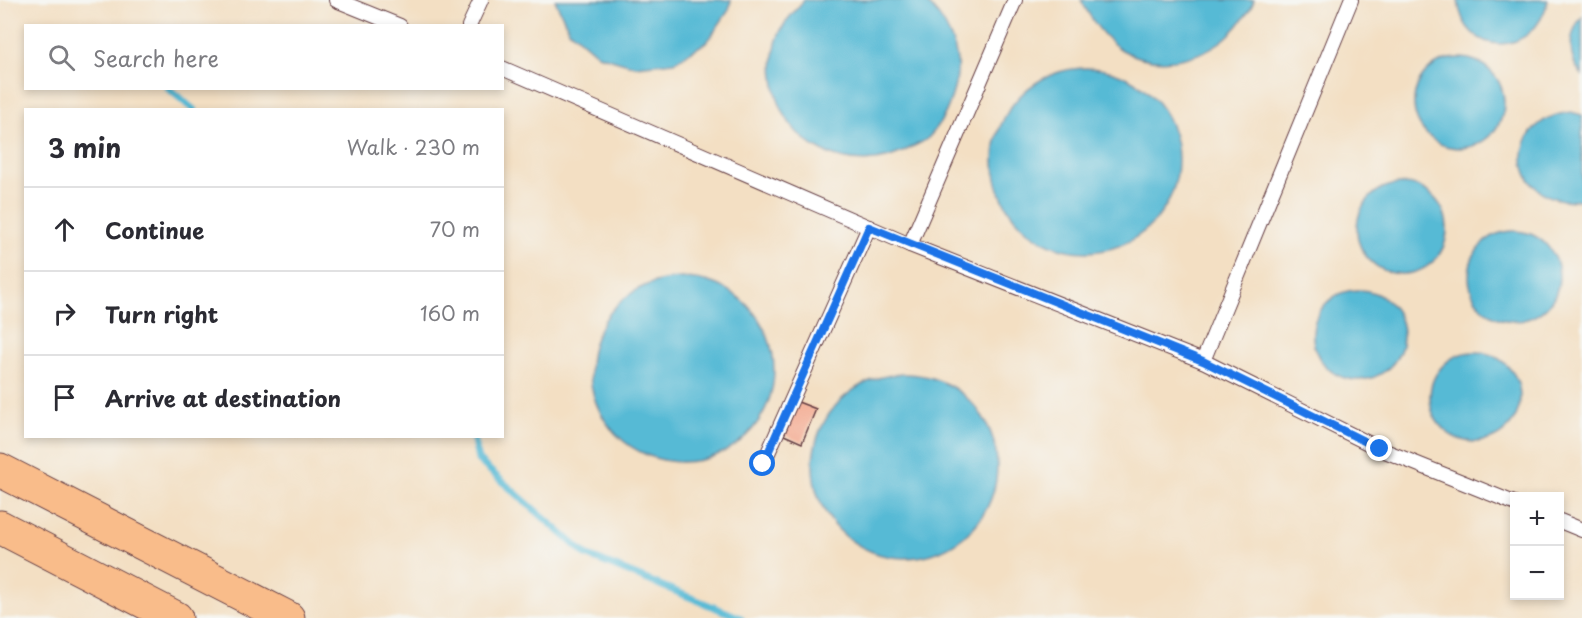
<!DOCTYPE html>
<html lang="en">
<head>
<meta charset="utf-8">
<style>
	:root { --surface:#fff; --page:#f7f7f7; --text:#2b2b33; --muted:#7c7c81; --line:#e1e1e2 }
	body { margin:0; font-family:"Playpen Sans",sans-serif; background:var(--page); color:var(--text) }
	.controls { position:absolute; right:18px; bottom:18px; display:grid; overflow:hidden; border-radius:0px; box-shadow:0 3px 9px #0003 }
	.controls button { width:54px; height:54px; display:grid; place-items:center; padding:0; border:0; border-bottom:2px solid var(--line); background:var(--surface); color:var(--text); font:30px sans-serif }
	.stop { position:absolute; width:18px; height:18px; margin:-14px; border:4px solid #1a73e8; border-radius:50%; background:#fff }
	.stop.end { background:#1a73e8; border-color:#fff; box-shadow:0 2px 6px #0008 }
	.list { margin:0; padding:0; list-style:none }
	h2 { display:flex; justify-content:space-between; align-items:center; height:78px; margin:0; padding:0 24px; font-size:26px }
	h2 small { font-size:20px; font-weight:400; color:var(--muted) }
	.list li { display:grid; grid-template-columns:39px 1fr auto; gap:18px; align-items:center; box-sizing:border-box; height:84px; padding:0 24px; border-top:2px solid var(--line) }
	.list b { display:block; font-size:22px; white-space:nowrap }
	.list em { font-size:20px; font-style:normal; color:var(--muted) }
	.icon { flex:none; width:33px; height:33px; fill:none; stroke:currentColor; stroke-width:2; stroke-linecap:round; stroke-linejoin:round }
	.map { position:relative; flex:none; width:1582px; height:618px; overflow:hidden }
	.search { position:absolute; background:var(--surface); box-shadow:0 3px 9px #0003; left:24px; top:24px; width:480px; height:66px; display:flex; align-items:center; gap:15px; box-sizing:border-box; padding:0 21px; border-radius:0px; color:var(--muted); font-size:22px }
	.panel { position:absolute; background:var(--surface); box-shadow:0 3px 9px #0003; left:24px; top:108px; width:480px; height:330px; border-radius:0px }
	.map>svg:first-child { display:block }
	.water { fill:#57bad5; stroke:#506c80; stroke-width:1.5 }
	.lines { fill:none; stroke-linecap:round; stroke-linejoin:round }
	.stream { stroke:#57bad5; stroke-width:7 }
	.building { fill:#f4af96 }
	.service-casing { stroke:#633c42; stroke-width:16 }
	.primary-casing { stroke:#633c42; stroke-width:35 }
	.service { stroke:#fff; stroke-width:14 }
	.primary { stroke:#f9bc8a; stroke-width:33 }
	.route { stroke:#1a73e8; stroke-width:8 }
</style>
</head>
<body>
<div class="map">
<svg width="1582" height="618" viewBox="0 0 1582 618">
	<rect width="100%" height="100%" fill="#f6f6f2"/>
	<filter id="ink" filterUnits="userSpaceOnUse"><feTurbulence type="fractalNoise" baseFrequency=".0167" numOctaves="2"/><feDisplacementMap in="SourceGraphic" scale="12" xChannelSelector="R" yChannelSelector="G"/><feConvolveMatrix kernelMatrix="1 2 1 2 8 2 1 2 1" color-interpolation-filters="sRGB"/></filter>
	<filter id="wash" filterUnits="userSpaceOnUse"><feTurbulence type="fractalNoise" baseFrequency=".008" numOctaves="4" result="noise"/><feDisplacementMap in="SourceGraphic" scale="24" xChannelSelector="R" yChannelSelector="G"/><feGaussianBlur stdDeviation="1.35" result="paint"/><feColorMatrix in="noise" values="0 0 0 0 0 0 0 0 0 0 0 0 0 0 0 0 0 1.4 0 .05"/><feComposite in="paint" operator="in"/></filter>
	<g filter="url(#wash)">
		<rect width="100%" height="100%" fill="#f3dfc3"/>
		<!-- water -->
		<g class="water">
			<path d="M555,0H731L729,10L707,42L674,62L635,66L598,55L569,30Z"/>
			<path d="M804,0H923C946,17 962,53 956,81C951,102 944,122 928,138C924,142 917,144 912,147C854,182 779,147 774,78C772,61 774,40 784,25C789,16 798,8 804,0Z"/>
			<path d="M1081,0H1254C1252,8 1247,14 1242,20C1217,56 1164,73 1122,50C1103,38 1091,19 1081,0Z"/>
			<path d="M1458,0H1548C1535,59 1463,58 1458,0Z"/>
			<path d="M1582,17V75C1567,58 1568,33 1582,17Z"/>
			<circle cx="1459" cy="103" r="45"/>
			<circle cx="1086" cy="160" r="92"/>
			<path d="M1571,112L1582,115V200C1511,209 1500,120 1571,112Z"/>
			<circle cx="1402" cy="229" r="45"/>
			<circle cx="1514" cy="276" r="45"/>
			<circle cx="682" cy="370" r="92"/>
			<circle cx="1358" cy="335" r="45"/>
			<circle cx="1475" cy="397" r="45"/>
			<circle cx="905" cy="466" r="92"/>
		</g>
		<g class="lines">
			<!-- stream -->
			<g class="stream">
				<path d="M168,88L194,110"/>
				<path d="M473,436L478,460L586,555L741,618"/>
			</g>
		</g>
		<g id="blocks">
			<!-- building -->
			<path class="building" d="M798,402L816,409L802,443L784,435Z"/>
		</g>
	</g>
	<g filter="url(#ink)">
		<use href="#blocks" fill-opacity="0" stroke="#633c42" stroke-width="1.5"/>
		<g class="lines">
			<defs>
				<g id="service">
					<path d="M336,0L400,26"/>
					<path d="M469,26L481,0"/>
					<path d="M502,68L910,245L1203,361L1351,0"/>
					<path d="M910,245L1015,0"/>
					<path d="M1203,361L1380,449L1514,503"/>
					<path d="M763,464L869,227"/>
					<path d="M1560,521L1582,530"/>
				</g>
				<g id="primary">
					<path d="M0,470L288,618"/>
					<path d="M0,527L176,618"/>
				</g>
			</defs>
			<!-- service casing -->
			<use href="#service" class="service-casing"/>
			<!-- primary casing -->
			<use href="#primary" class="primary-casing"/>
			<!-- service -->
			<use href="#service" class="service"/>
			<!-- primary -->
			<use href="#primary" class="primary"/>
		</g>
	</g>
	<g class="lines" filter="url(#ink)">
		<!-- route -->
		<path class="route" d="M763,464L869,227L1203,361L1380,449"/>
	</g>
</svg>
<div class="controls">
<button>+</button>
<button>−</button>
</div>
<div class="stop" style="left:763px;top:464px"></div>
<div class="stop end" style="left:1380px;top:449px"></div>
<div class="search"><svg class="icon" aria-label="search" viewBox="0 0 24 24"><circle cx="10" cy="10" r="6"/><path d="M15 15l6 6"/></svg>Search here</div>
<section class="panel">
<h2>3 min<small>Walk · 230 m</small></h2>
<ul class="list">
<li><svg class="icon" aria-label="ahead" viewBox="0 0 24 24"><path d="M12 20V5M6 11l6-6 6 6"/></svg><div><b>Continue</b></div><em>70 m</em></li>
<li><svg class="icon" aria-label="right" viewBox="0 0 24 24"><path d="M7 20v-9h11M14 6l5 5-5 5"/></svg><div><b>Turn right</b></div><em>160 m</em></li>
<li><svg class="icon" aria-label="arrive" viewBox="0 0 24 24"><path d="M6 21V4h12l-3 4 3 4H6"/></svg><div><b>Arrive at destination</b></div></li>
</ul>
</section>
</div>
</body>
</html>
